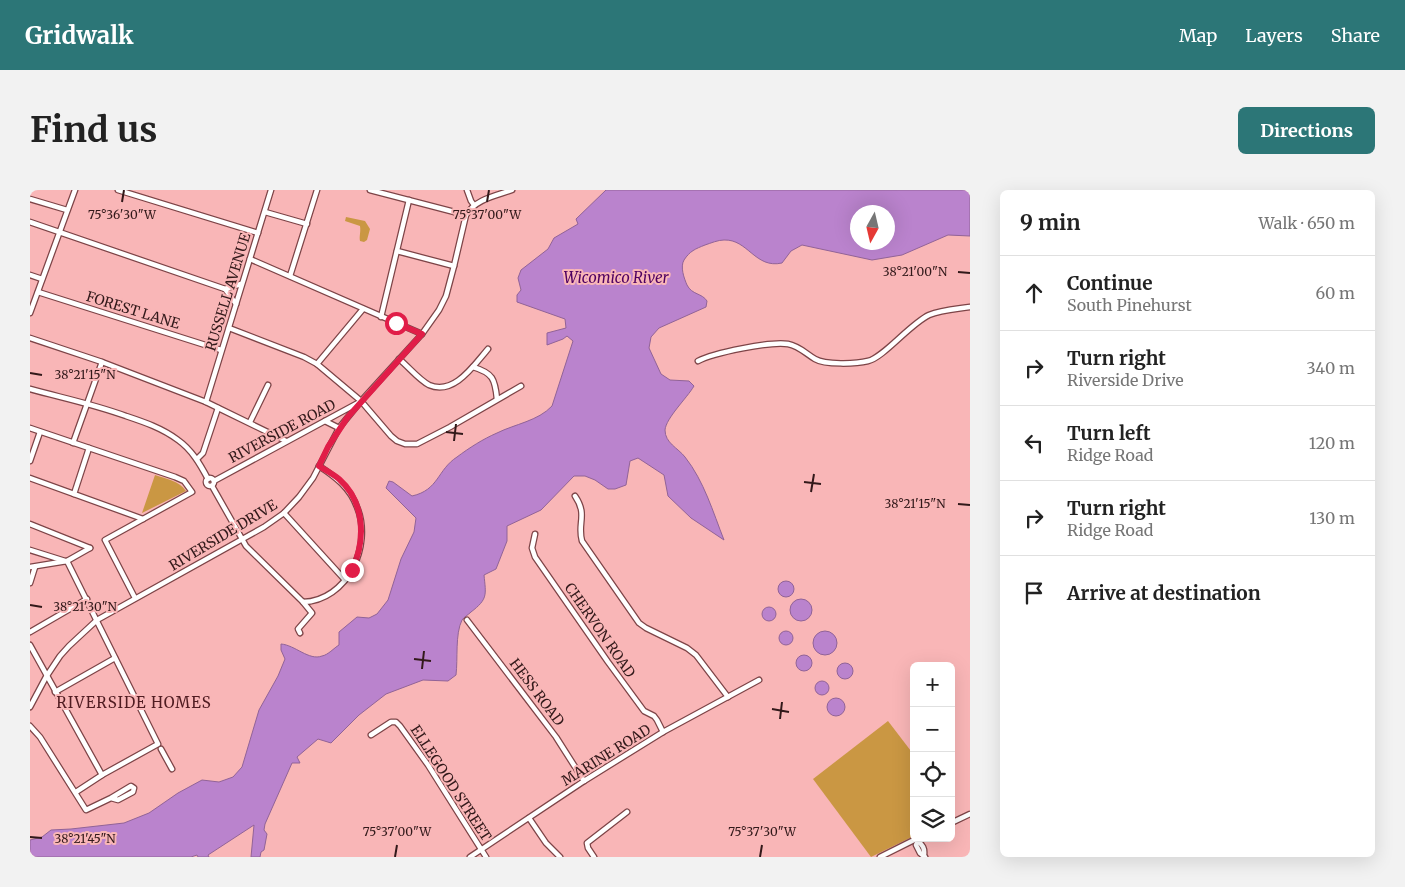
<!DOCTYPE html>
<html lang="en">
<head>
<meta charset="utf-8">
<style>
	:root { --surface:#fff; --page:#f2f2f2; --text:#222; --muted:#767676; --line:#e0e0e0; --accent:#2c7677 }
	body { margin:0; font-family:Merriweather,serif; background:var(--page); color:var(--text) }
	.controls { position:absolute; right:15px; bottom:15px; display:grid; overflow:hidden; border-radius:8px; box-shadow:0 5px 20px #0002 }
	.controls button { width:45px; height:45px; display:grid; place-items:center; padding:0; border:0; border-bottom:1px solid var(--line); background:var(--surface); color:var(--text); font:25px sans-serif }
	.compass { position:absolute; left:820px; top:15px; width:45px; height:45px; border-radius:50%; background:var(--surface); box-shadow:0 5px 20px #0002; rotate:188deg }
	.stop { position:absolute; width:15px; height:15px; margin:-11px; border:4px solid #e11d48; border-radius:50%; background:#fff }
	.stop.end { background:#e11d48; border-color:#fff; box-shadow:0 1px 5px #0008 }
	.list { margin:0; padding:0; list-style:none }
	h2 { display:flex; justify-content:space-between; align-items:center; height:65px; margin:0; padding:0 20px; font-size:21px }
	h2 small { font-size:16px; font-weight:400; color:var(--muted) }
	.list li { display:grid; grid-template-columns:32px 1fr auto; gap:15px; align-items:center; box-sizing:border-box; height:75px; padding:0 20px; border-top:1px solid var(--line) }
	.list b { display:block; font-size:19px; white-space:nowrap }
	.list p { margin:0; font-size:16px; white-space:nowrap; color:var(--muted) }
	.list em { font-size:16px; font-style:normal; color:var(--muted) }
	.icon { flex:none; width:28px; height:28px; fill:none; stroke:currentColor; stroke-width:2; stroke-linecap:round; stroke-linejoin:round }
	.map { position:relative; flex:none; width:940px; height:667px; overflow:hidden; border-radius:8px }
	header { display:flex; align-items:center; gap:30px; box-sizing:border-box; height:70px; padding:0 25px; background:var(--accent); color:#fff }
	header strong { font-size:24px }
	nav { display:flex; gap:28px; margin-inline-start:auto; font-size:18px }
	.intro { display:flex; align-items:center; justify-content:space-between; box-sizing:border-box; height:120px; padding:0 30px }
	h1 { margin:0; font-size:35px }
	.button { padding:12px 22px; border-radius:8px; background:var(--accent); color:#fff; font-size:18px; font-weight:700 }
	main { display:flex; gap:30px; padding:0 30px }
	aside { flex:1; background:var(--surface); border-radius:8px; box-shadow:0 5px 20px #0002 }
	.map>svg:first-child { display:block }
	.green { fill:#ca9743 }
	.water { fill:#ba83cd; stroke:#916397; fill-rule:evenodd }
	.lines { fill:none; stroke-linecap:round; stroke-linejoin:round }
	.minor-casing { stroke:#7d4447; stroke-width:7 }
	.minor { stroke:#fff; stroke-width:4.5 }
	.route { stroke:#e11d48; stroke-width:6 }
	.ticks { fill:none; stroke:#32191a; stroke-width:2 }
	.labels { text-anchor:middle; stroke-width:4; stroke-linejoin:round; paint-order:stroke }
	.street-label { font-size:14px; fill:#32191a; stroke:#f9b6b7 }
	.water-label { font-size:15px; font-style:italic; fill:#4e0061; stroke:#f9b6b7 }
	.neighbourhood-label { font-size:15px; letter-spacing:1px; fill:#501c21; stroke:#f9b6b7 }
	.ticks-label { font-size:12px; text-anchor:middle; fill:#32191a; stroke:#f9b6b7; stroke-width:4; stroke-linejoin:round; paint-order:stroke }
</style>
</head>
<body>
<header>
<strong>Gridwalk</strong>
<nav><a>Map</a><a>Layers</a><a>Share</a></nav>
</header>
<div class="intro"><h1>Find us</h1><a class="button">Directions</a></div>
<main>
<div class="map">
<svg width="940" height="667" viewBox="0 0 940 667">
	<rect width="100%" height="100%" fill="#f9b6b7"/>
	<!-- green -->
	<g class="green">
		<path d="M316,27L335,31L340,39L337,50L334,52L330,51C329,46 331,42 330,36L315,31Z"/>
		<path d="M125,285C137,289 149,291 156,301L112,323Z"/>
		<path d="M858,531L884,565V646L841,667L783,589Z"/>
	</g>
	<!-- water -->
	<g class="water">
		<path d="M576,0H940V46L918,45L872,65L842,70L772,55L761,61L752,73C725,79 718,49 694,50C688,50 681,53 675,55C665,59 660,61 654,70C650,77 654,88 657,95C662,105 672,103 677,111L676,117L629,138L621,147L619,158L631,184L640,190L659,191L664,196C657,208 636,228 635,240C635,253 648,258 655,267C674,291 683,322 694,350L661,328L638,306L634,285L608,268L600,271L596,295L585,299H578L565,290L555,286H544L511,320L477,336V351L466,379L454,385C456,405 458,409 441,422C438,425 434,427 432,430C425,444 428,469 426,485L418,491L393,490L356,504L329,525L301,553L288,549L267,567L270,573H262L235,634L234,640L237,644L234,660L231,662L230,667H221L224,635L178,665L179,667H168L167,665L161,667H0V650L12,647L21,640L41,639L94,633L119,623L148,603L172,590L189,592L203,587L212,577L229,520L248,486L255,469L251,460V454C265,455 279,471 292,466C298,465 304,458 309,455V442L327,427L339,428L347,424L358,410L371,369L384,342L386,328L356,298L359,291L363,292L382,306C409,300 407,280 427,267C439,258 453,249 467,243C485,234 508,231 522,216L543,151L537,146L533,149L517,155V143L536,138L535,129L487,112V105L491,100L488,88L491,80L518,59L524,48L548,34L546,29ZM828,22H858V52H828Z"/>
		<circle cx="756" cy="399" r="8"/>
		<circle cx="771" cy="420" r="11"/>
		<circle cx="739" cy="424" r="7"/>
		<circle cx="756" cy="448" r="7"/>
		<circle cx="795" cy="453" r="12"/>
		<circle cx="774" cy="473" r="8"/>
		<circle cx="815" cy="481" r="8"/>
		<circle cx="792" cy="498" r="7"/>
		<circle cx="806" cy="517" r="9"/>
	</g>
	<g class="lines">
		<defs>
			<g id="minor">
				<path d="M88,0L228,43"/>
				<path d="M340,0L436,25"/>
				<path d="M437,0L441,11L444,15"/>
				<path d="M0,9L37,20"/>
				<path d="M235,22L277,34"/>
				<path d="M0,32L195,99L206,114"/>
				<path d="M367,61L424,76"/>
				<path d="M220,69L392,144"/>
				<path d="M0,85L12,89"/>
				<path d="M260,86L287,0"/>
				<path d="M195,99L211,94"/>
				<path d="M8,102L191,160"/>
				<path d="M0,123L45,0"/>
				<path d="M351,127L379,10"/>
				<path d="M199,138L274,167L287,174L331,211L361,246L367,251L375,254H387L420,237L491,196"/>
				<path d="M0,148L72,172L176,212L256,251"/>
				<path d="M369,169C379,177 388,189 399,195C424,206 444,175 458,159"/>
				<path d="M668,171C683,163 741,151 758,154C769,156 775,163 785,169C795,175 826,174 838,171C853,168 880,134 899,125C911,120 927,119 940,117"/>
				<path d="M287,174L333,119"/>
				<path d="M443,177C463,183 465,189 467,209"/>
				<path d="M0,199C33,208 63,214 96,226C114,232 132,238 148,250C162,260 170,274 178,289"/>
				<path d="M176,212L241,0"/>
				<path d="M295,231L309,238"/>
				<path d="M220,232L238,195"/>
				<path d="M0,238L145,287L154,291L162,302L75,350L105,408"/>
				<path d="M43,253L72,172"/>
				<path d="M167,269L173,263L188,218"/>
				<path d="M0,271L10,242"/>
				<circle cx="180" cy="292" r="4"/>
				<path d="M0,288L113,329"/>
				<path d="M184,291L328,213"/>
				<path d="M182,296L216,356L273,412C317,411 343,356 327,317C320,298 306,287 289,276"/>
				<path d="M44,304L59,258"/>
				<path d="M545,306C558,325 547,333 552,351L609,433L616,438L657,458L666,465L698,507"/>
				<path d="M254,323L315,390"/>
				<path d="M0,334L60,358"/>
				<path d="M505,344L502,358L505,367L578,472L614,521L624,526L627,530L633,542"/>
				<path d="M0,360L35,371"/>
				<path d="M37,371L128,554L72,585L46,602"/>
				<path d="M0,377L37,371L60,358"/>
				<path d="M0,393L5,377"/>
				<path d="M437,430L526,547L554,591"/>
				<path d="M0,442L57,409"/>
				<path d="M270,443L268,439L282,423L273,412"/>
				<path d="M0,455L72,585"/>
				<path d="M25,502L85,468"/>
				<path d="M0,517L16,487L30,466L39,456L67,430L234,337L254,323L269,307L283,288L309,238L331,211L392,144L409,120L416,106L424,76L436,25C446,9 465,6 482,0"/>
				<path d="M0,536L10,547L56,620L81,608L101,596L104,598L103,602L88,610L81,608"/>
				<path d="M341,545L361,532H366L370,536L398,575L456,667"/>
				<path d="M131,559L142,579"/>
				<path d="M499,628L516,653L530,667"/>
				<path d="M921,633L940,624"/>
				<path d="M887,650C892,655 895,657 894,665"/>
				<path d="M888,651L886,655L890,663L895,667"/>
				<path d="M440,667L554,591L633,542L729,490"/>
				<path d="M564,667L558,658L557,653L597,622"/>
				<path d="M850,667L888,648"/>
			</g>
		</defs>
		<!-- minor casing -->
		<use href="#minor" class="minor-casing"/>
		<!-- minor -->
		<use href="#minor" class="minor"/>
	</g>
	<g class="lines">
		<!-- route -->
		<path class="route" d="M322,380C336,350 335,312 309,289C303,284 295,280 289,276L298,257L317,228L392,144L366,133"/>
	</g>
	<!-- ticks -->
	<path class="ticks" d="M92,12L94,0M457,12L459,0M928,82L940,83M0,183L12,185M416,242L433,244M424,251L426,234M774,292L791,294M781,302L784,284M928,314L940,315M0,415L12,417M384,469L401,471M392,479L394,461M742,519L759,522M750,529L752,512M0,647L12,648M365,667L367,655M730,667L732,655"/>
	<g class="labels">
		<!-- street labels -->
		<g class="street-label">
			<text transform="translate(198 102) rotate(-73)" y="5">RUSSELL AVENUE</text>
			<text transform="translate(103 120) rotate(17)" y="5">FOREST LANE</text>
			<text transform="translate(252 241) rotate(-28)" y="5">RIVERSIDE ROAD</text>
			<text transform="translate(193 345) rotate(-31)" y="5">RIVERSIDE DRIVE</text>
			<text transform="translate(570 440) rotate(55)" y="5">CHERVON ROAD</text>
			<text transform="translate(507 502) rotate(53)" y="5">HESS ROAD</text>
			<text transform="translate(576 565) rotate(-32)" y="5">MARINE ROAD</text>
			<text transform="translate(421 593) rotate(57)" y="5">ELLEGOOD STREET</text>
		</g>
		<!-- water labels -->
		<g class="water-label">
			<text x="586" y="93">Wicomico River</text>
		</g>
		<!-- neighbourhood labels -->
		<g class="neighbourhood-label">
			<text x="104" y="518">RIVERSIDE HOMES</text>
		</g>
	</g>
	<g class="ticks-label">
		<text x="92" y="29">75°36'30"W</text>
		<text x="457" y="29">75°37'00"W</text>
		<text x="885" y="86">38°21'00"N</text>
		<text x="55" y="189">38°21'15"N</text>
		<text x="885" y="318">38°21'15"N</text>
		<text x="55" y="421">38°21'30"N</text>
		<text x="367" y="646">75°37'00"W</text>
		<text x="732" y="646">75°37'30"W</text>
		<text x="55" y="653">38°21'45"N</text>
	</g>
</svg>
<div class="controls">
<button>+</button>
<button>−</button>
<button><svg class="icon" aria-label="locate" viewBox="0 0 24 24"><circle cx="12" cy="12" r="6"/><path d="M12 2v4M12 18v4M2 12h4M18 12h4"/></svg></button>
<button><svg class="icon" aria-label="layers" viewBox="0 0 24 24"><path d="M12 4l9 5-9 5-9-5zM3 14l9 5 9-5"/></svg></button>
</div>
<svg class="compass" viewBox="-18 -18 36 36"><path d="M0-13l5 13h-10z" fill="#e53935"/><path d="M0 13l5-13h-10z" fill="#767676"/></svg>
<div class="stop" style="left:366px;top:133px"></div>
<div class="stop end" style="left:322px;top:380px"></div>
</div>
<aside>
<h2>9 min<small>Walk · 650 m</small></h2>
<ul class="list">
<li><svg class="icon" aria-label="ahead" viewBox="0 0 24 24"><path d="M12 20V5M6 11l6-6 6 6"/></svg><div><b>Continue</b><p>South Pinehurst</p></div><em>60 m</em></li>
<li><svg class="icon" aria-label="right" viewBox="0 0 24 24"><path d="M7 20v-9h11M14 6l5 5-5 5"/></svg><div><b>Turn right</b><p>Riverside Drive</p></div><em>340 m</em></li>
<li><svg class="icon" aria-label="left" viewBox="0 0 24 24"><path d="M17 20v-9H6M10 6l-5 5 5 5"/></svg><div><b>Turn left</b><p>Ridge Road</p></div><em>120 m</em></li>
<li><svg class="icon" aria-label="right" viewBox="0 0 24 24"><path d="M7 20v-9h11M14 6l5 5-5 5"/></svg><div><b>Turn right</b><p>Ridge Road</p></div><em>130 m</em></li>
<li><svg class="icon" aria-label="arrive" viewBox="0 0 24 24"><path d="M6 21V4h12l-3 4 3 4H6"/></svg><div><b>Arrive at destination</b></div></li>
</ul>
</aside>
</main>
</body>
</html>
